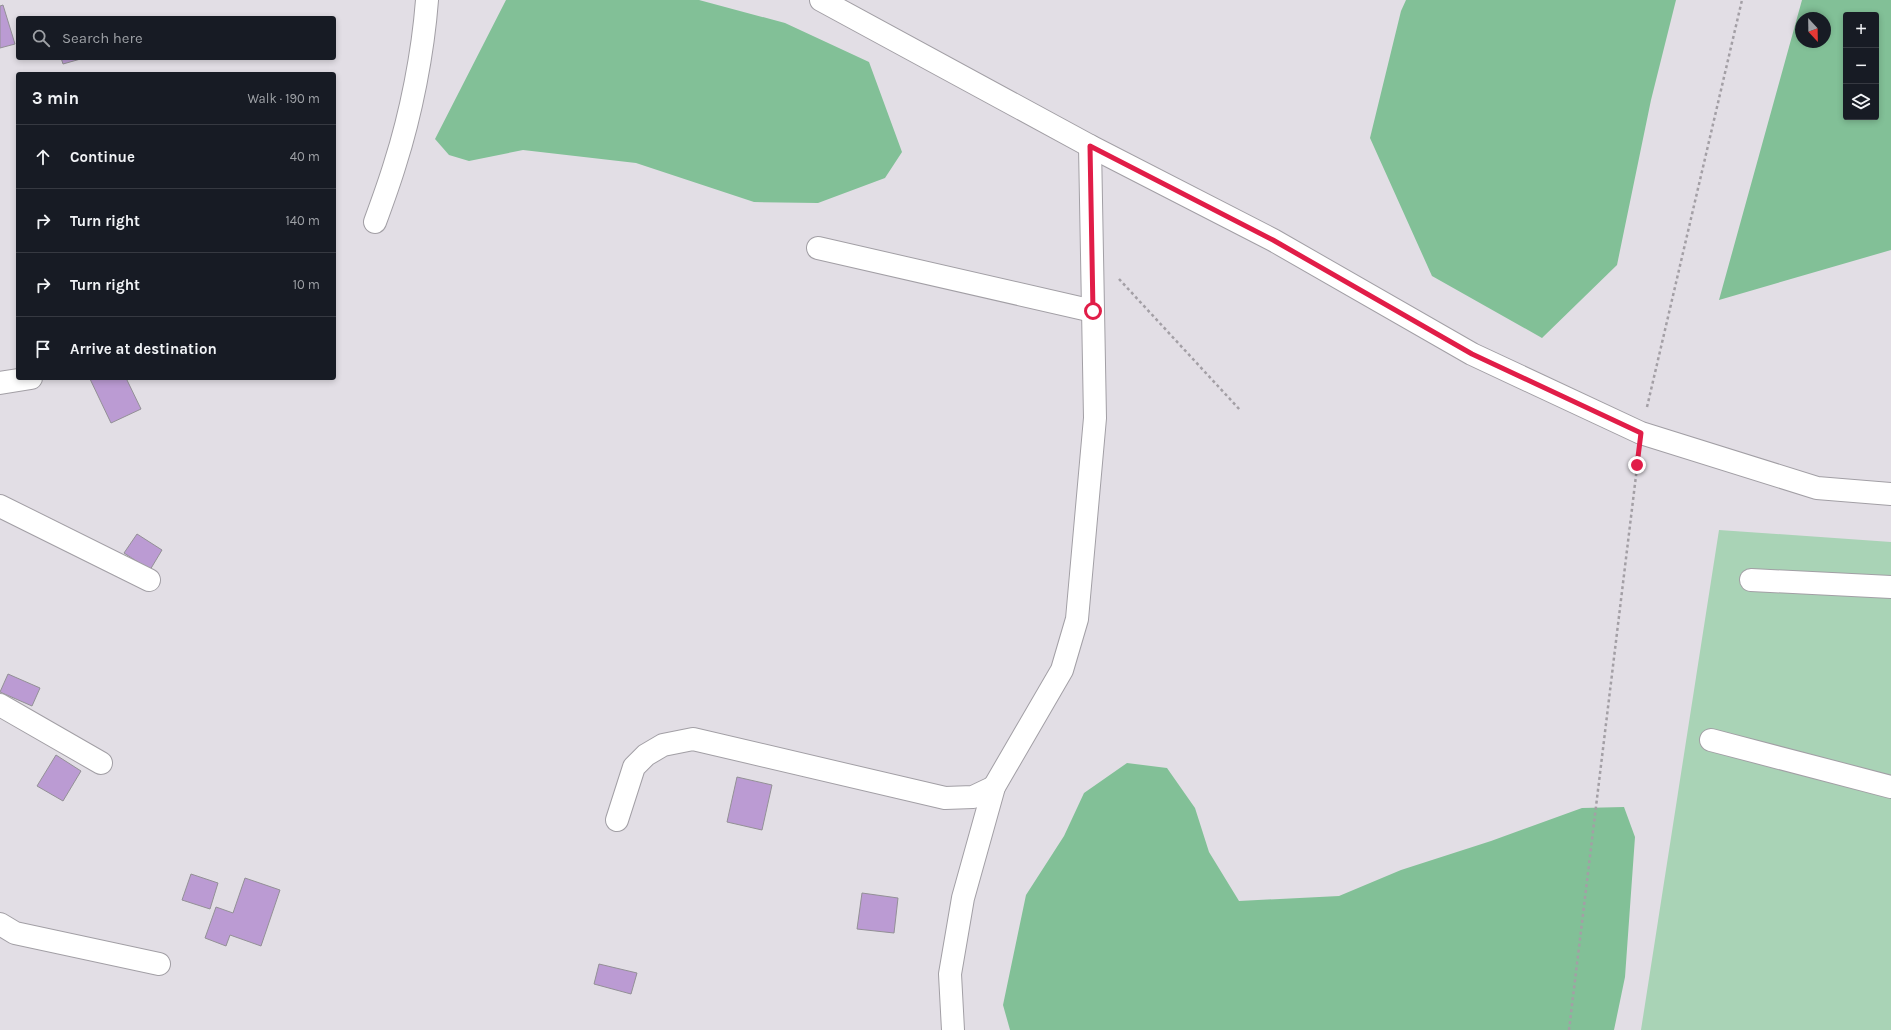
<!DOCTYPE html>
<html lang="en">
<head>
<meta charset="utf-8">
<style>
	:root { --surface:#171b24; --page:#20242c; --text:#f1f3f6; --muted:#9ea1a6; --line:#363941 }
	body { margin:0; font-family:Karla,sans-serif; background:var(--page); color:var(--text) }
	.controls { position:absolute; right:12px; top:12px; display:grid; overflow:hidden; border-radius:4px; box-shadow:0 2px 6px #0003 }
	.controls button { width:36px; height:36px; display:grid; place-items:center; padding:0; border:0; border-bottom:1px solid var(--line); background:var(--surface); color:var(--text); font:20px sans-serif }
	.compass { position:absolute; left:1795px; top:12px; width:36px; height:36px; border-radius:50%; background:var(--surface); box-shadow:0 2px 6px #0003; rotate:158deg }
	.stop { position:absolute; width:12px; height:12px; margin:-9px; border:3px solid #e11d48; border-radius:50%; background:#fff }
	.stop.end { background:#e11d48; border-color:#fff; box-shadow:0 1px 4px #0008 }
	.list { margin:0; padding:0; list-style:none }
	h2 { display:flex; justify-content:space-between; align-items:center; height:52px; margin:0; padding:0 16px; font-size:17px }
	h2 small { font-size:13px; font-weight:400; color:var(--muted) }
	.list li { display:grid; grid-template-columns:26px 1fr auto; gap:12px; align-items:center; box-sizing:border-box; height:64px; padding:0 16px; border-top:1px solid var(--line) }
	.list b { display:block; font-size:15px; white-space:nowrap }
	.list em { font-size:13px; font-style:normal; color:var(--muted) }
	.icon { flex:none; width:22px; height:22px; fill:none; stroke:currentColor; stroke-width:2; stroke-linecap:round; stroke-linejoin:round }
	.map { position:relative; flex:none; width:1891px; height:1030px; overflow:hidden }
	.search { position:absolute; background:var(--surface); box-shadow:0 2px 6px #0003; left:16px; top:16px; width:320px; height:44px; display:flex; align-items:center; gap:10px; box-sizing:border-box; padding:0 14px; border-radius:4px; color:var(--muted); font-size:15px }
	.panel { position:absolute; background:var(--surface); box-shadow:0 2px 6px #0003; left:16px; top:72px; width:320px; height:308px; border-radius:4px }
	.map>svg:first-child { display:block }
	.green { fill:#a9d3b6 }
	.forest { fill:#82c097; fill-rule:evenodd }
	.building { fill:#bb9bd3; stroke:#939096 }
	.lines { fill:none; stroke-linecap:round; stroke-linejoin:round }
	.minor-casing { stroke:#a29fa5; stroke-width:24 }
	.path { stroke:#a39fa5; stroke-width:2.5; stroke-dasharray:3 3; stroke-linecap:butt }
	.minor { stroke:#fff; stroke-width:22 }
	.route { stroke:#e11d48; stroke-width:5 }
</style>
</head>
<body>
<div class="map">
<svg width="1891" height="1030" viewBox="0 0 1891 1030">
	<rect width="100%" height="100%" fill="#e2dee5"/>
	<!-- green -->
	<path class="green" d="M1719,530L1891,542V1030H1641Z"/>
	<!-- forest -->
	<g class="forest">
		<path d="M506,0H699L785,23L869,62L902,152L885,178L818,203L754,202L636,163L523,150L469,161L449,155L435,139Z"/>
		<path d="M1406,0H1676L1651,100L1617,265L1542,338L1432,276L1370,138L1401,11Z"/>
		<path d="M1802,0H1891V250L1719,300ZM1846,15H1876V117H1846ZM1801,18H1825V42H1801Z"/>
		<path d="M1127,763L1167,768L1195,808L1209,852L1239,901L1339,896L1401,870L1491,841L1582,808L1624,807L1635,837L1625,977L1614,1030H1010L1003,1005L1026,895L1064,836L1084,793Z"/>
	</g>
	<!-- building -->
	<g class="building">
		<path d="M3,5L15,44L0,48V6Z"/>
		<path d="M61,58H84L63,64Z"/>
		<path d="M92,378H126L141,409L111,423L90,379Z"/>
		<path d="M137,534L162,550L150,570L124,553Z"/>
		<path d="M8,674L40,688L32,706L0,692Z"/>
		<path d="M56,755L81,771L63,801L37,786Z"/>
		<path d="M737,777L772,785L762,830L727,822Z"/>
		<path d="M191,874L218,883L210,909L182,900Z"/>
		<path d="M245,878L280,890L261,946L230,935L226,946L205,938L216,907L233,913Z"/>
		<path d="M862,893L898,898L894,933L857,929Z"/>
		<path d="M599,964L637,973L631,994L594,984Z"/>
	</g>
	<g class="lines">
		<defs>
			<g id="minor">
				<path d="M821,0L1090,146L1273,240L1472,354L1641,433L1817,488L1891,494"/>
				<path d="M375,222C382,203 389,184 395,164C411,114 423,53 427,0"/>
				<path d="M818,248L1093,311"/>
				<path d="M0,383L31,378"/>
				<path d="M0,506L149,580"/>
				<path d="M1751,580L1891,587"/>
				<path d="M0,705L101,763"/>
				<path d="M1711,740L1891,787"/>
				<path d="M617,820L634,767L646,755L663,745L693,739L945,798L973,797L994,787"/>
				<path d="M0,924L15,933L159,964"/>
				<path d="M953,1030L950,974L963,898L994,787L1062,670L1077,619L1095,418L1090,146"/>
			</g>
		</defs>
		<!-- minor casing -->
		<use href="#minor" class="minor-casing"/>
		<!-- path -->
		<g class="path">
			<path d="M1119,279L1241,411"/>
			<path d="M1647,407L1742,0"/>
			<path d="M1569,1030L1638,459"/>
		</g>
		<!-- minor -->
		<use href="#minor" class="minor"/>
	</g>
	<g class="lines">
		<!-- route -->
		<path class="route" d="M1093,311L1090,146L1273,240L1472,354L1641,433L1637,465"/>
	</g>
</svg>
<div class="controls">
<button>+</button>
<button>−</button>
<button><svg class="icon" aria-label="layers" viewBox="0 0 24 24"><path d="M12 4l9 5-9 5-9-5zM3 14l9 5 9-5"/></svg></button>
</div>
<svg class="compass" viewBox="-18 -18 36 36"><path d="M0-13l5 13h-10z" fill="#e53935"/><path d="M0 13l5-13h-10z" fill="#9ea1a6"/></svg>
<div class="stop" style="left:1093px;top:311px"></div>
<div class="stop end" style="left:1637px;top:465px"></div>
<div class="search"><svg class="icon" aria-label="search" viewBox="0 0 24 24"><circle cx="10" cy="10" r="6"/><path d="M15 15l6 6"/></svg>Search here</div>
<section class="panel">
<h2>3 min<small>Walk · 190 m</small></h2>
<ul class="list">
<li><svg class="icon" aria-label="ahead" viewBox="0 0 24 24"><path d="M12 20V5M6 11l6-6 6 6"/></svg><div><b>Continue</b></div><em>40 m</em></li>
<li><svg class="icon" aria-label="right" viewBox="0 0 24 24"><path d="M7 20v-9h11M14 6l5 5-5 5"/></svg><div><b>Turn right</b></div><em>140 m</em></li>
<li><svg class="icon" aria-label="right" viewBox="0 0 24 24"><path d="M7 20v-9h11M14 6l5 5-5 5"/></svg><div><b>Turn right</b></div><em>10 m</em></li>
<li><svg class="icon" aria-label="arrive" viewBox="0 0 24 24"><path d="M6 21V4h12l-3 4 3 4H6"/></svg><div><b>Arrive at destination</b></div></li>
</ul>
</section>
</div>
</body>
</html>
